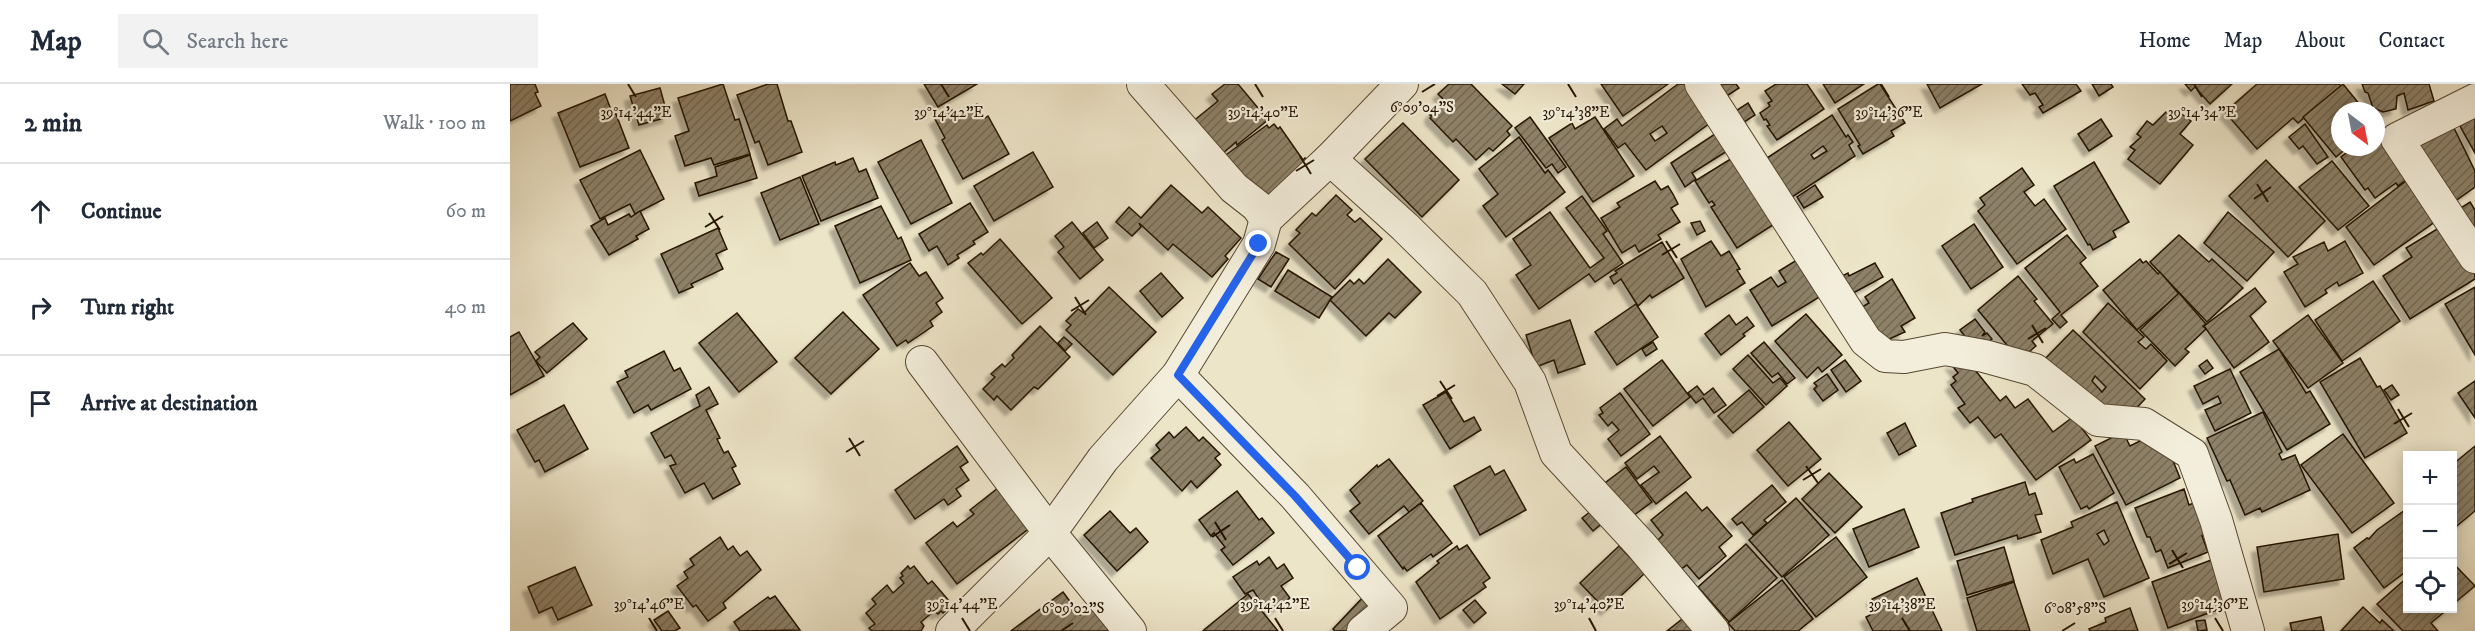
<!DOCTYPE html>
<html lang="en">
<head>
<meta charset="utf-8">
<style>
	:root { --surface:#fff; --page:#f2f2f3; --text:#1f2937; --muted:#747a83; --line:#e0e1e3 }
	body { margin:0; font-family:"IM FELL DW Pica",serif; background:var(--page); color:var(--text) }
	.controls { position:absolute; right:18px; bottom:18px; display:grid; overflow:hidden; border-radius:0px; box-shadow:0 3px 15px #0003 }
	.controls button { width:54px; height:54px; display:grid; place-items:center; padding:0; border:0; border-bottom:2px solid var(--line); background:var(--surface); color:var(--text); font:30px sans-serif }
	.compass { position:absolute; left:1821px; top:18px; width:54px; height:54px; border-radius:50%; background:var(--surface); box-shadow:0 3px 15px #0003; rotate:148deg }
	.stop { position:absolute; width:18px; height:18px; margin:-14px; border:4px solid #2563eb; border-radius:50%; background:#fff }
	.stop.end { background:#2563eb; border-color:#fff; box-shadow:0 2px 6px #0008 }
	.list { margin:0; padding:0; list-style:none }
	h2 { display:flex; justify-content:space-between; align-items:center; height:78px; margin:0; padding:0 24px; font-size:26px }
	h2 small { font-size:20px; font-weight:400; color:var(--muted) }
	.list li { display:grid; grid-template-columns:39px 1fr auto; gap:18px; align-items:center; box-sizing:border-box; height:96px; padding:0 24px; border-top:2px solid var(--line) }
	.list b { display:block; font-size:22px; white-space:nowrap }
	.list em { font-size:20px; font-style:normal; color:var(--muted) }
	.icon { flex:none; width:33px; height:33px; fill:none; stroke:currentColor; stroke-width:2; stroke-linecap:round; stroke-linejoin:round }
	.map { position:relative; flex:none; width:1965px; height:547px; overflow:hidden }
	header { display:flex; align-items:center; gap:36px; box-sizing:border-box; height:84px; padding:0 30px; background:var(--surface); border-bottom:2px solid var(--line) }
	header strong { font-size:28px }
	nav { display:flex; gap:33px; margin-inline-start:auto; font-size:21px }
	.search { width:420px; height:54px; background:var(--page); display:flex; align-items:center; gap:15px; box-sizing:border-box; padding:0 21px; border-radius:0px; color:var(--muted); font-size:22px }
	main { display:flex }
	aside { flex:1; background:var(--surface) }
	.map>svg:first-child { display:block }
	.building { fill:url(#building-hatch); stroke:#251400; stroke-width:1.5; fill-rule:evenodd; filter:url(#shadow) }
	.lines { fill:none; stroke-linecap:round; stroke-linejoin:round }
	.minor-casing { stroke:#574832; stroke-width:34 }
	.minor { stroke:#f3eedb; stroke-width:32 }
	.route { stroke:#2563eb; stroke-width:8 }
	.ticks { fill:none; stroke:#251400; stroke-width:2 }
	.ticks-label { font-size:15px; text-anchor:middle; fill:#251400; stroke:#f3eedb; stroke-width:4.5; stroke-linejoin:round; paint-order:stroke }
</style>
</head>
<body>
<header>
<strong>Map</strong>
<div class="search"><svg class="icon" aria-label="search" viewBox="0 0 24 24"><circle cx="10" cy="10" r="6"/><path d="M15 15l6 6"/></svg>Search here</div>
<nav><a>Home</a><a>Map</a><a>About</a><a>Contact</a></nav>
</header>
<main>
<aside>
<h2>2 min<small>Walk · 100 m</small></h2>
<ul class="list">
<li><svg class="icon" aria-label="ahead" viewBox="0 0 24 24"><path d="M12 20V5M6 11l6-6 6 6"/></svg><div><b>Continue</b></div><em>60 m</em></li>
<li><svg class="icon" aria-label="right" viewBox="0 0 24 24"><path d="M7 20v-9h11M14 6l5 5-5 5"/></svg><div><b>Turn right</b></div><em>40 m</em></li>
<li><svg class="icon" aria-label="arrive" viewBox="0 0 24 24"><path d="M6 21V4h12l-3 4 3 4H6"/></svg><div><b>Arrive at destination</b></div></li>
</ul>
</aside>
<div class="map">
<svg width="1965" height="547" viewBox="0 0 1965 547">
	<defs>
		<pattern id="building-hatch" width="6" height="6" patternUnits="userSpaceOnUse" patternTransform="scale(1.5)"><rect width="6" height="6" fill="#8d8168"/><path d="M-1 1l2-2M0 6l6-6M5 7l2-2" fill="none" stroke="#736853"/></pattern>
		<filter id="shadow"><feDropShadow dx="-5.5" dy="5.5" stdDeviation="1.5" flood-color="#0004"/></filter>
	</defs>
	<rect width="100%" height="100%" fill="#ede5c8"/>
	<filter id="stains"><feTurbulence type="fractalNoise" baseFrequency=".00333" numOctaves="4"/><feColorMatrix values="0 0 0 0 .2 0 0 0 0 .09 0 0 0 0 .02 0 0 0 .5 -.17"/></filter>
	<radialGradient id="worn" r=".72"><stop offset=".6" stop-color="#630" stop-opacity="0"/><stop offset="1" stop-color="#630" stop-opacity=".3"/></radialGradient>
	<!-- building -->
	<g class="building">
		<path d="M0,0H25L28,8L25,9L31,22L0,37Z"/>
		<path d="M213,0L225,36L229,35L240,70L204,81L201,74L175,82L165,52L179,47L168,14Z"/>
		<path d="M258,0H267L278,37H281L292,68L258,81L249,57L245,59L227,11Z"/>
		<path d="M414,0H467L428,23Z"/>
		<path d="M715,0H728L758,36L727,61L726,58L712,70L681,39L708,17L702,10Z"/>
		<path d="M939,0H961L1002,42L997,47L1000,51L983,67L979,64L966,76L946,55L943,58L920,34L922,32L920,31L934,16L928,10Z"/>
		<path d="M992,0H1014L1005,10Z"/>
		<path d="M1091,0H1158L1113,32Z"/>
		<path d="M1168,0H1178L1204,36L1136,86L1115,59L1108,64L1094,45L1107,35L1112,42ZM1152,42L1157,49L1145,57L1140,50Z"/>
		<path d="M1201,0H1226L1229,4L1212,15Z"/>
		<path d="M1266,0H1297L1314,25L1267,56L1257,42L1260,41L1256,35L1254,36L1250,29L1260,22L1258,19L1262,17L1255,7Z"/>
		<path d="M1313,0H1354L1325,19Z"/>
		<path d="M1368,0H1370L1395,39L1381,47L1384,52L1353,70L1348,62L1350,61L1328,25Z"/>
		<path d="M1417,0H1472L1430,24Z"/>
		<path d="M1512,0H1566L1571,7L1533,29L1529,23L1533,21L1525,9L1520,11Z"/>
		<path d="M1582,0H1601L1603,3L1589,12Z"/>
		<path d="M1675,0H1722L1700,20L1685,3L1681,7Z"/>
		<path d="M1747,0H1829L1831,2L1788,39L1783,34L1747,65L1715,28Z"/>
		<path d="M1833,0L1855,27H1830V63H1838L1826,73L1793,33Z"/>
		<path d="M1852,0H1919L1924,17L1898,26L1894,9L1887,12L1886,25L1873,28L1863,24L1858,9L1855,8Z"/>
		<path d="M150,4L158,33L129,41L120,12Z"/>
		<path d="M95,10L103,31L106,30L119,64L70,83L48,29Z"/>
		<path d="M1238,19L1245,31L1228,42L1221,30Z"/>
		<path d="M467,20L475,34L478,32L499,70L453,95L432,56L435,54L425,35L442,26L445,32Z"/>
		<path d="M1656,28L1664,34L1669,28L1681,37L1670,50L1683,61L1650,100L1618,75L1625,66L1620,63L1631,53L1627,50L1637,37L1643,41Z"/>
		<path d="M1322,31L1336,53L1338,51L1343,58L1339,61L1345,72L1276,117L1251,78ZM1313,62L1317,67L1304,75L1301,71Z"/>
		<path d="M1020,33L1056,83L1048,89L1042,80L1036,84L1005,44Z"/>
		<path d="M1085,33L1124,92L1083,118L1039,54L1062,39L1065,45Z"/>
		<path d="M1965,33V69L1950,42Z"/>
		<path d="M1591,35L1602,52L1579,67L1568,50Z"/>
		<path d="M1941,38L1965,87V103L1941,120L1901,59Z"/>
		<path d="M893,39L949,96L912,133L855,75Z"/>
		<path d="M764,40L768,45L770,43L793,76L795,74L799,80L751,116L713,73L757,41L759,44Z"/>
		<path d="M1795,40L1818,73L1807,80L1793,62L1789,65L1779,53Z"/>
		<path d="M1211,46L1222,64L1182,89L1186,95L1175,103L1161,79Z"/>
		<path d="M1866,52L1878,67L1904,90L1888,102L1886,99L1865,114L1858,104L1855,106L1831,73L1844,63H1866Z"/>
		<path d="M1009,53L1035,89L1038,86L1055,108L996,153L973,122L988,110L969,85Z"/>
		<path d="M411,56L442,119L401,140L368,78Z"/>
		<path d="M130,66L154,115L125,130L120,120L90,135L70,96Z"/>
		<path d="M523,68L543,103L484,137L464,102Z"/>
		<path d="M240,71L247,94L189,112L185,99L207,92L205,83Z"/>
		<path d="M1227,71L1269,137L1227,164L1201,123L1205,121L1202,117L1199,119L1185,97Z"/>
		<path d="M343,74L349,88L356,85L368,114L311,137L292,92L325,78L326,81Z"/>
		<path d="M1756,76L1815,137L1778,173L1719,112Z"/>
		<path d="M1822,77L1859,122L1828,146L1789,103Z"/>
		<path d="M1584,78L1619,138L1603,147L1606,153L1583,166L1580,160L1578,161L1544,102Z"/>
		<path d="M1512,84L1524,101L1514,108L1525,122L1534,115L1556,145L1507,180L1468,127L1475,121L1470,114Z"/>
		<path d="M290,93L309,140L270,156L251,109Z"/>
		<path d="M1145,97L1151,106L1158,102L1163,110L1168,120L1161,124L1170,138L1148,151L1151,155L1129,168L1125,161L1112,169L1091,134L1110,123L1107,119Z"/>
		<path d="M1896,97L1926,137L1864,181L1836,143Z"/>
		<path d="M661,101L692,129L698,123L731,154L715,172L718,175L702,193L663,160L658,166L629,139L631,143L622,152L606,138L619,123L631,134Z"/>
		<path d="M1305,101L1313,113L1294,124L1287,113Z"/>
		<path d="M826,111L842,126L837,131L845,138L850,134L872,155L825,205L779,160L790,149L786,146L802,129L806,132Z"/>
		<path d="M1072,112L1097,147L1093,150L1113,179L1085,198L1079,190L1029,225L1006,191L1021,181L1003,155L1040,128L1080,184L1094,174L1056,124Z"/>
		<path d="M1960,118L1965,126V162L1943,129Z"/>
		<path d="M460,119L478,148L463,157L465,160L447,171L449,174L438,181L427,162L419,167L409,150Z"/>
		<path d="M371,122L388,155L391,153L401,176L350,199L325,142Z"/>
		<path d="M130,127L139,145L126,152L128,155L99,171L81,142L95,134L98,141L119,130L121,133Z"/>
		<path d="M1718,128L1764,168L1737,197L1694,159Z"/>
		<path d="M1190,137L1195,147L1187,151L1181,139Z"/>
		<path d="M562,138L593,176L570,195L548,168L554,163L545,152Z"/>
		<path d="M587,138L598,154L584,164L573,149Z"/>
		<path d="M1937,139L1965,177V195L1900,235L1873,192L1902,173L1896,164Z"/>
		<path d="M1464,140L1493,183L1461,205L1432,162Z"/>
		<path d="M208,144L217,165L206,170L213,185L181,200L183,203L169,209L151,170Z"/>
		<path d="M1557,151L1576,174L1570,179L1588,202L1551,231L1557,238L1550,244L1542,235L1550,228L1515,184Z"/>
		<path d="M1669,151L1699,178L1702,175L1733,204L1697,238L1640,178Z"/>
		<path d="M490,155L542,214L512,240L458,179L471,169L473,171Z"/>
		<path d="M1201,157L1211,172L1219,167L1230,185L1227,186L1235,199L1196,223L1171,175Z"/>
		<path d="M1835,157L1853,189L1829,202L1827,198L1815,206L1817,209L1795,223L1774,188L1788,180L1783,173L1814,158L1818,167Z"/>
		<path d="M1152,158L1174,194L1142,214L1140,211L1128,222L1111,195L1104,200L1100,193L1107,189L1105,187Z"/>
		<path d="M766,168L779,175L761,203L748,195Z"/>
		<path d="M1290,174L1311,212L1262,242L1240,206L1261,193L1268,203L1276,198L1269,187Z"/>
		<path d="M878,175L911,208L885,234L879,229L856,252L820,216L840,196L844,200L849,195L854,200Z"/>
		<path d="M1630,175L1633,179L1636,177L1648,190L1650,188L1669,210L1627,246L1593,206Z"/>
		<path d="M400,179L409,192L416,188L433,214L426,219L432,228L420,237L423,242L398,259L396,256L387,262L353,211Z"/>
		<path d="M1365,179L1373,193L1343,209L1324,196L1338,189L1339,192Z"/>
		<path d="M778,186L822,213L809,234L765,207Z"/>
		<path d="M651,189L673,214L652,233L630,207Z"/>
		<path d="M1508,192L1527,215L1524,217L1543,240L1522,257L1526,262L1513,273L1506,272L1468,226Z"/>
		<path d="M1382,195L1405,234L1391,242L1395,248L1368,260L1347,226L1359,219L1355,213Z"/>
		<path d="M1863,197L1890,237L1832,277L1805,236Z"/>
		<path d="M599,203L646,248L603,291L556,246L561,241L556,237L568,225L574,229Z"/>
		<path d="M1965,203V271L1935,220Z"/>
		<path d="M1745,204L1756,218L1740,232L1759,258L1724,284L1694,242Z"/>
		<path d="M1669,209L1696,240L1693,242L1696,245L1675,265L1679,268L1665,282L1630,246Z"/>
		<path d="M1598,219L1634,253L1628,258L1636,265L1641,260L1657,277L1630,305L1573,248Z"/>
		<path d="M1126,220L1148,253L1107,281L1085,248Z"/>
		<path d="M333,228L369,265L321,310L285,274Z"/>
		<path d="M227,229L267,278L229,308L189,259Z"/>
		<path d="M1296,230L1332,271L1312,288L1308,283L1297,294L1265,257Z"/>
		<path d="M1219,231L1226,241L1237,233L1244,242L1233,250L1235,252L1211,271L1195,250Z"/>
		<path d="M1798,231L1833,279L1798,304L1763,257Z"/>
		<path d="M1465,235L1475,248L1472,252L1477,249L1482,255L1478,258L1461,260L1450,246Z"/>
		<path d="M1060,236L1075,280L1048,289L1044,276L1026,283L1016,251Z"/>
		<path d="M63,239L77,255L37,289L26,277L30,273L25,268Z"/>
		<path d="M530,242L560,273L528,305L524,303L501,326L487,312L484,316L473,305L485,293L481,290L492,280L495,283L504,274L502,271Z"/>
		<path d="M1563,246L1635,315L1612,339L1535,275ZM1585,292L1596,303L1592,308L1582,297Z"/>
		<path d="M9,248L34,292L0,311V253Z"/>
		<path d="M554,253L562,260L555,267L548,259Z"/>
		<path d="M1143,258L1147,265L1136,272L1132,265Z"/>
		<path d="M1254,258L1285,294L1277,300L1268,289L1262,293L1241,269Z"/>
		<path d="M1769,265L1796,309L1800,307L1820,340L1777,366L1730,288Z"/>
		<path d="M154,267L164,287L170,284L181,305L141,326L138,321L124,329L107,298L118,293L115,287Z"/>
		<path d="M1238,271L1263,299L1270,294L1277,302L1256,321L1223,285Z"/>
		<path d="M1850,274L1867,303L1870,302L1897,349L1855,374L1810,298Z"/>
		<path d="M1152,276L1180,313L1143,342L1114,305Z"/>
		<path d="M1335,276L1351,297L1336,308L1321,286Z"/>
		<path d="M1697,276L1703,284L1695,290L1689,282Z"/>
		<path d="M1441,280L1461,281L1490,317L1496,312L1505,324L1518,315L1543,348L1563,333L1581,356L1526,396L1491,350L1485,354L1468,333L1460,339L1448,324L1455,320L1441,301L1446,297L1443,293L1448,289Z"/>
		<path d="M1720,285L1741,329L1705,347L1695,326L1711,319L1708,312L1693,320L1684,302Z"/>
		<path d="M1317,290L1328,306L1313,317L1304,305L1307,302L1304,299Z"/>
		<path d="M1965,297V334L1948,309Z"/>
		<path d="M1882,301L1889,311L1881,316L1874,306Z"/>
		<path d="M1187,302L1194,311L1203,304L1216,321L1204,329L1193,314L1186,319L1178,309Z"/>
		<path d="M199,303L208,320L196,326L210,354L207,355L214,369L218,367L226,382L222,384L230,400L203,415L194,399L175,409L160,382L166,380L161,371L155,374L141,349L190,322L186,311Z"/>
		<path d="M1239,306L1254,323L1223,349L1208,332Z"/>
		<path d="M936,308L954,338L964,333L971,346L940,365L913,321Z"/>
		<path d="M1110,309L1140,350L1111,372L1098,355L1109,346L1102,338L1098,342L1089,331L1093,329L1090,324Z"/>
		<path d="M54,321L78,365L35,388L29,376L25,378L7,346Z"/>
		<path d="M1753,328L1772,368L1769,370L1772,376L1785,371L1800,406L1752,428L1750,424L1735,431L1720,396L1717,397L1697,354Z"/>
		<path d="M1279,338L1311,375L1278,402L1247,366Z"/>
		<path d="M1395,339L1406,362L1389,371L1377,349Z"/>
		<path d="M676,343L689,357L693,353L710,370L705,374L711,381L687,404L681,397L672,407L641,374L650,366L646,361L659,348L664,354Z"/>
		<path d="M1613,348L1620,362L1642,351L1655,357L1670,394L1616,421L1585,362Z"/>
		<path d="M1833,350L1884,419L1842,449L1791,381Z"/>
		<path d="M1150,352L1181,393L1146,420L1131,401L1149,388L1144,382L1127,395L1115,379Z"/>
		<path d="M447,362L458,378L450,383L459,396L446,405L451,412L438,421L434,415L405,435L385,406Z"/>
		<path d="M1965,362V427L1942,446V381Z"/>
		<path d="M1583,370L1604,409L1579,425L1577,422L1571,425L1549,383L1564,375L1566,379Z"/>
		<path d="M879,375L913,417L899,428L894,422L859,450L840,427L850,419L840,406L867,381L868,383Z"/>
		<path d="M980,382L985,391L994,386L1016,426L970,451L944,402Z"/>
		<path d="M1116,383L1142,418L1113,439L1087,405Z"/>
		<path d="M1319,389L1352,423L1325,449L1292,415Z"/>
		<path d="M1515,398L1519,411L1525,409L1532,430L1525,431L1531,448L1508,455L1507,451L1445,471L1431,429L1463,418L1462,415Z"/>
		<path d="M493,400L521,443L447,500L416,459L443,438L447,443L464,430L460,426Z"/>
		<path d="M1262,401L1276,418L1254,436L1257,439L1243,451L1232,438L1227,441L1222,435Z"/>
		<path d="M1674,405L1679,421L1686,418L1698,450L1692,452L1698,468L1658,484L1651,466L1646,468L1640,453H1637L1625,424Z"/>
		<path d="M727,407L749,436L752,434L764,449L723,481L711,466L715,463L704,449L701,452L689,436Z"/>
		<path d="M1176,408L1192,427L1197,423L1222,452L1209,463L1216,472L1189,495L1177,481L1170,486L1146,458L1153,451L1141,436Z"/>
		<path d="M1286,414L1319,451L1272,493L1239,456Z"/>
		<path d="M1607,418L1639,494L1594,513L1578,475L1543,490L1531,456L1563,443L1561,438ZM1594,446L1599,457L1594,461L1587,450Z"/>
		<path d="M911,419L942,459L923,473L921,470L897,487L894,483L893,485L868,452Z"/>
		<path d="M1089,421L1099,434L1083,447L1072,434Z"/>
		<path d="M1898,424V486L1874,504L1844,464L1857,454L1859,455L1867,446Z"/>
		<path d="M1394,425L1409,463L1359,483L1343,445Z"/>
		<path d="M600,427L620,449L626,444L638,458L607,487L574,451Z"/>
		<path d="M1828,450L1834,495L1754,508L1747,463Z"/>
		<path d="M210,453L218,466L223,462L230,472L237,467L251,486L213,519L216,524L198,537L186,521L183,523L167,502L178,494L174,488L184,481L180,475Z"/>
		<path d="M1326,453L1357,493L1306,533L1274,493Z"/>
		<path d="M1236,460L1267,494L1219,538L1188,503Z"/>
		<path d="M957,461L980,494L973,499L976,503L930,535L906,498L929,479L927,477L947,462L949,466Z"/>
		<path d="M1109,462L1135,489L1096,526L1070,499Z"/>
		<path d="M1494,463L1504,497L1457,511L1447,477Z"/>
		<path d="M1712,472L1723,520L1658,544L1642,498Z"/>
		<path d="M759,473L767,485L774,480L783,494L771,502L780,514L758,529L743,506L735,510L723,493L747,477L749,481Z"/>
		<path d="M1942,478L1965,502L1942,521Z"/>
		<path d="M398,482L400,485L404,482L418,500L422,497L440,518L438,520L440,523L433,529L431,527L428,530L424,527L411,538L414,542L411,547H362L359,544L365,540L356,529L366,520L362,515L377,501L383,509L394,499L390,494L393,492L391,489Z"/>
		<path d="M65,483L82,521L48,536L42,523L29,529L18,503Z"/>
		<path d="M1898,493V524H1939L1921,539L1928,547H1893L1867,520Z"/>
		<path d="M1407,494L1432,547H1363L1356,533L1368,527L1362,515Z"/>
		<path d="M1272,496L1303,535L1288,547H1225L1218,539Z"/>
		<path d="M1504,498L1520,547H1467L1457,514Z"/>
		<path d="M553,508L570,531L582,521L602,547H501Z"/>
		<path d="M738,510L768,547H693L695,545Z"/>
		<path d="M855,511L867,523L845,547H825L823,545Z"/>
		<path d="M265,512L290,546L230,547L224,538L258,513L260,515Z"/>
		<path d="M965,516L976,529L964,539L953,526Z"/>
		<path d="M1853,523L1870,539L1872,536L1884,547H1831Z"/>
		<path d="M1620,524L1628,547H1580L1579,545L1596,538L1595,534Z"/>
		<path d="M158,527L170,544L165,547H152L144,536Z"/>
		<path d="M1176,532L1188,547H1157Z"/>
		<path d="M1811,533L1814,547H1782L1780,539Z"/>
		<path d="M1695,536L1697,546L1688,547L1686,537Z"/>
	</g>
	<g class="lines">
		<defs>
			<g id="minor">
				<path d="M633,0L724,104L747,122L756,135"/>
				<path d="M1191,0L1356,257L1375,272L1394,273L1435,265L1474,272L1525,286L1588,336L1634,340L1682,370L1706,436L1738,547"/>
				<path d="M1965,16L1887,55L1965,173"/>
				<path d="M820,75L895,143L962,209L1020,298L1046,369L1131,461L1203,547"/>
				<path d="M412,278L540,449L620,547"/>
				<path d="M668,291L785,412L881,524L853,547"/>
				<path d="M442,547L540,449L593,375L668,291L749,160L756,135L820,75L892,0"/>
			</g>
		</defs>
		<!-- minor casing -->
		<use href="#minor" class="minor-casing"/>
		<!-- minor -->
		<use href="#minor" class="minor"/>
	</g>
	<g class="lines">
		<!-- route -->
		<path class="route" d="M749,160L668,291L785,412L848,484"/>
	</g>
	<!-- ticks -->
	<path class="ticks" d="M118,0L126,13M431,0L439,13M745,0L753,13M1058,0L1066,13M1371,0L1379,13M1684,0L1692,13M912,8L925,0M790,72L801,90M786,87L804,76M1747,100L1758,118M1744,115L1761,103M199,129L210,146M195,143L213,132M1156,157L1167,174M1152,171L1170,160M565,213L576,231M561,227L579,216M1522,241L1533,259M1518,255L1536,244M930,297L942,315M927,312L945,301M1888,325L1899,343M1884,340L1902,329M339,354L350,372M336,368L354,357M1296,382L1308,399M1293,396L1311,385M705,438L716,456M702,453L720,441M1662,466L1673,484M1659,480L1677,469M139,534L147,547M452,534L460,547M765,534L773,547M1079,534L1086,547M1392,534L1400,547M1705,534L1713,547M551,547L563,539M1552,547L1565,539"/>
	<g class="ticks-label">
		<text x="912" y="28">6°09'04"S</text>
		<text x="126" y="33">39°14'44"E</text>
		<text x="439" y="33">39°14'42"E</text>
		<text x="753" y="33">39°14'40"E</text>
		<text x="1066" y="33">39°14'38"E</text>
		<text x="1379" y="33">39°14'36"E</text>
		<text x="1692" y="33">39°14'34"E</text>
		<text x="139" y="525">39°14'46"E</text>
		<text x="452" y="525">39°14'44"E</text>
		<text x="765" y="525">39°14'42"E</text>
		<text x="1079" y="525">39°14'40"E</text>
		<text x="1392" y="525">39°14'38"E</text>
		<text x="1705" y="525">39°14'36"E</text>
		<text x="563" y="529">6°09'02"S</text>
		<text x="1565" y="529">6°08'58"S</text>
	</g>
	<rect width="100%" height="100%" filter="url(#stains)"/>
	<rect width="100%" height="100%" fill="url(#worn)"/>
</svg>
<div class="controls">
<button>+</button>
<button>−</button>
<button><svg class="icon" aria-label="locate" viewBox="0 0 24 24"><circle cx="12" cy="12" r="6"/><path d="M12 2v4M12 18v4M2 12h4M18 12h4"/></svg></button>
</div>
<svg class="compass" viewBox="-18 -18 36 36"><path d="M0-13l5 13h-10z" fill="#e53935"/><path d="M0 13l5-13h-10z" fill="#747a83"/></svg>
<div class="stop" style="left:848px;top:484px"></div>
<div class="stop end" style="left:749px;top:160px"></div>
</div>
</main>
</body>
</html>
